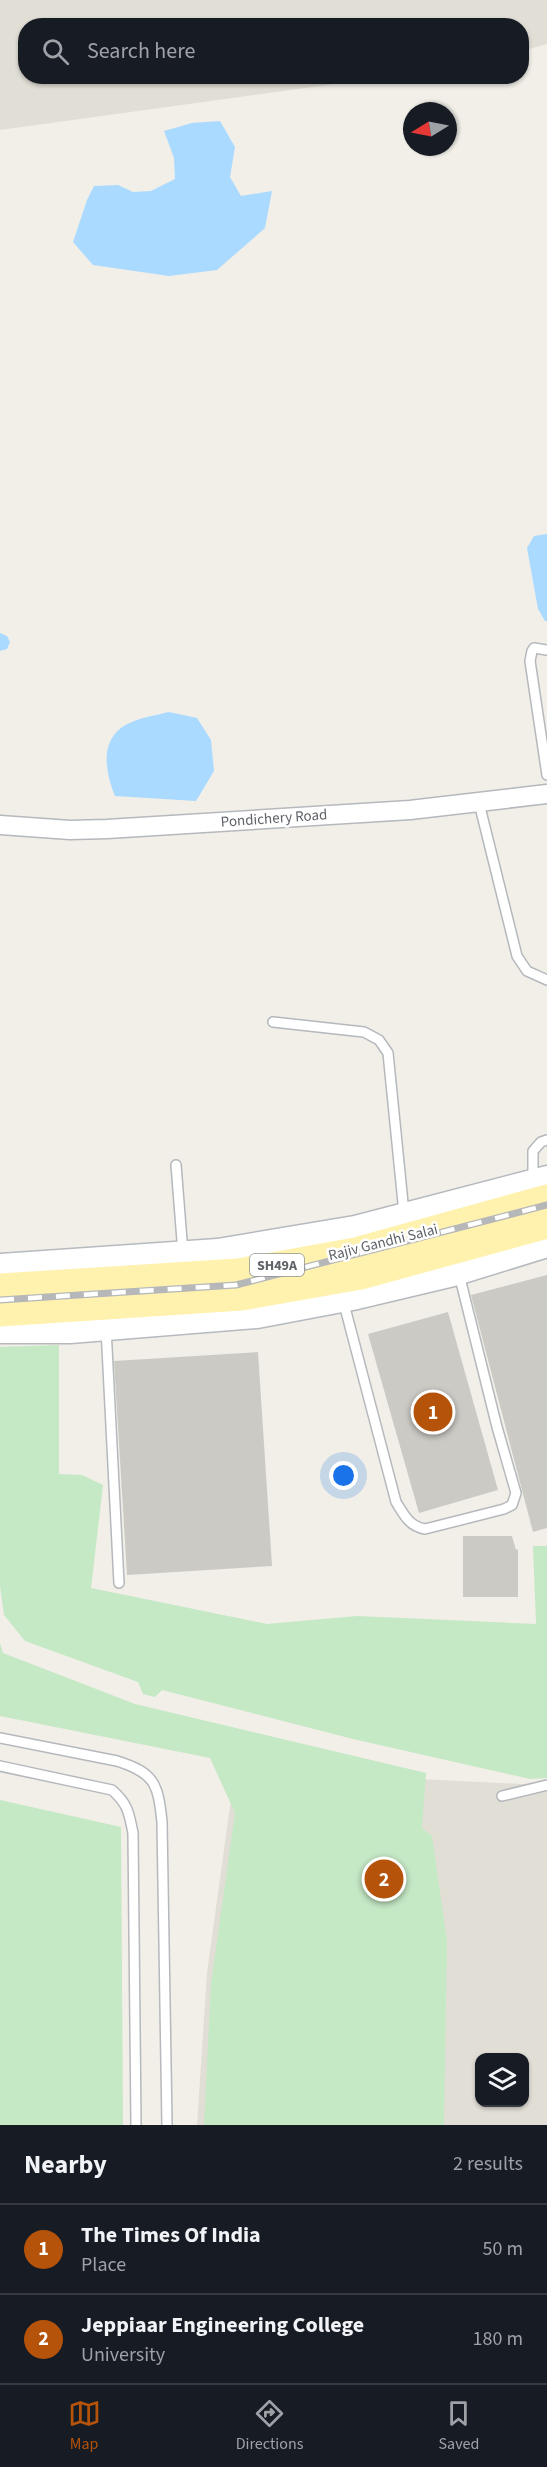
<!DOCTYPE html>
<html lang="en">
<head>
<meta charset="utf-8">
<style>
	:root { --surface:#171b24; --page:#20242c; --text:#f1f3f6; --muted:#9ea1a6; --line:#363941; --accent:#b45309 }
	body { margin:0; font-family:"Source Sans 3",sans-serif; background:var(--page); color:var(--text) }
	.controls { position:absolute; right:18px; bottom:18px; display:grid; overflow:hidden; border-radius:12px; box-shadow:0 2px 4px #0004 }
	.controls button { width:54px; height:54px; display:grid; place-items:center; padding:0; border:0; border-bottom:2px solid var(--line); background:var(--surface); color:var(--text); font:30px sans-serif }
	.compass { position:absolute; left:403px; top:102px; width:54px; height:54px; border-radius:50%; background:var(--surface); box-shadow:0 2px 4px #0004; rotate:260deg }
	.you { position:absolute; left:344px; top:1476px; width:21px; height:21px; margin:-15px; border:4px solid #fff; border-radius:50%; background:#1a73e8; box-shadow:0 0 0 9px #1a73e833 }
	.badge { display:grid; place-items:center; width:39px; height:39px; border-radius:50%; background:var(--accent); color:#fff; font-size:20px; font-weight:700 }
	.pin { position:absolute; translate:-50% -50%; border:3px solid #fff; box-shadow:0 2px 6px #0006 }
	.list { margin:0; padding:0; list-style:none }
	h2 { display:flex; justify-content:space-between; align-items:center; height:78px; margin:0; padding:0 24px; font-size:26px }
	h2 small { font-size:20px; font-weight:400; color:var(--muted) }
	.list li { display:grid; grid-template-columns:39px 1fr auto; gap:18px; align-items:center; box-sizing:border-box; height:90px; padding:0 24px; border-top:2px solid var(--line) }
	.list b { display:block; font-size:22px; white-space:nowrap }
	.list p { margin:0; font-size:20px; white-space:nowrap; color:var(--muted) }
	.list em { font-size:20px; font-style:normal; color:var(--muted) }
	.icon { flex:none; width:33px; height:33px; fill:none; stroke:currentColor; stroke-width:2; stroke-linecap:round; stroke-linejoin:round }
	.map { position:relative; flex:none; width:547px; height:2125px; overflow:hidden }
	.search { position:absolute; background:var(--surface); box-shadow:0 2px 4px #0004; left:18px; right:18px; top:18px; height:66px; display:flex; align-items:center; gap:15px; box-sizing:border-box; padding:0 21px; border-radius:24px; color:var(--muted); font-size:22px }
	.sheet { height:258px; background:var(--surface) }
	nav { display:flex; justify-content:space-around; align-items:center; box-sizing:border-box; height:84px; border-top:2px solid var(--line); background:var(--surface); font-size:16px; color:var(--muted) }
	nav a { display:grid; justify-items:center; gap:3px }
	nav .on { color:var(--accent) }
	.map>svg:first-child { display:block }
	.education { fill:#e1ded6; fill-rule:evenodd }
	.green { fill:#c5e8c5 }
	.water { fill:#aadaff }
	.building { fill:#cccac5 }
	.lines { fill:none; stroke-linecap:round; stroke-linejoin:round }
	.lane-casing { stroke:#b5b8bc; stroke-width:12 }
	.street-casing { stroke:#b5b8bc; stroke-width:21 }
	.secondary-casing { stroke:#b6babf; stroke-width:27 }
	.primary-casing { stroke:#f2c960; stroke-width:30 }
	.lane { stroke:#fff; stroke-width:9 }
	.street { stroke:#fff; stroke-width:18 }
	.secondary { stroke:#fff; stroke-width:24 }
	.primary { stroke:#fff2af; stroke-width:27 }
	.rail-casing { stroke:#b6b7b8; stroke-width:7 }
	.rail { stroke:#fff; stroke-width:4.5; stroke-dasharray:14; stroke-linecap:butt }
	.labels { text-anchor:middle; stroke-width:5; stroke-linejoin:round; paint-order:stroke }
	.shield { fill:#fff; stroke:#8f9295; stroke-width:1.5 }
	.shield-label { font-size:14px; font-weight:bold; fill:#5f6368 }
	.street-label { font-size:15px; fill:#5f6368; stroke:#fff }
</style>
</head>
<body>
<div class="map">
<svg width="547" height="2125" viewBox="0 0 547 2125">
	<rect width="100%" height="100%" fill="#f1efe8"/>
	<!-- education -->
	<g class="education">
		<path d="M0,0H547V44L522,51V26H26V76L386,77L0,130Z"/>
		<path d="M235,1770L522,1784L547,1783V2125H197L207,1973ZM480,2058H524V2102H480Z"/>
	</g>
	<!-- green -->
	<g class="green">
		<path d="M59,1345V1474L82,1475L103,1485L91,1588L267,1624L357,1616L536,1624L533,1546H547V1778L530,1779L353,1739L162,1690L155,1697L143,1694L138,1682L25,1641L4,1615L0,1586V1347Z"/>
		<path d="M0,1643L3,1653L135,1704L426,1773L422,1828L432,1836L447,1941L444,2125H204L211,1984L235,1813L210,1758L0,1716Z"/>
		<path d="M0,1800L121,1827L123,2125H0Z"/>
	</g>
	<!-- water -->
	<g class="water">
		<path d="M220,121L235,147L230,177L241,196L272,191L265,228L217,270L169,276L93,265L73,242L87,200L94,186L118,185L133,192L151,191L175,179L174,158L164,131L192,123Z"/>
		<path d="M547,534V621H545L538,609L527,548L534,536Z"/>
		<path d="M0,633L7,636L10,642L7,649L0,651Z"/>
		<path d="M169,712L197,718L211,740L214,771L196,801L115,796C104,769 99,735 132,722C143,717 157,715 169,712Z"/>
	</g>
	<!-- building -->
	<g class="building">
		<path d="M547,1275V1528L533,1532L471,1295Z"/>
		<path d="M448,1312L498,1490L419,1513L368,1334Z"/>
		<path d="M258,1352L272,1566L127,1575L114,1361Z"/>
		<path d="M463,1536H512L516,1550L518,1549V1597H463Z"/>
	</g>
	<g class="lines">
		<defs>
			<g id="lane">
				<path d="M547,650L534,648L532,651L530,661L547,775"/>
				<path d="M479,803L517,956L527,971L547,980"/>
				<path d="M273,1022L364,1032L379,1040L388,1053L404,1213"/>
				<path d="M176,1165L183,1253"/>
				<path d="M533,1179V1151L541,1142L547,1140"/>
				<path d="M343,1300L396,1502C404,1515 409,1526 425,1529L504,1509L512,1505L516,1493L497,1427L459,1274"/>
				<path d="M106,1328L119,1583"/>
				<path d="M0,1738L117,1761C155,1773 158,1784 162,1822L167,2125"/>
				<path d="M0,1766L112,1790C128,1804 129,1813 133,1833L136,2125"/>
				<path d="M502,1796L547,1785"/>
			</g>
			<path id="street" d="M0,825L70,830L107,829L410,810L547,794"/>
			<g id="secondary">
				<path d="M0,1266L218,1251L355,1228L547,1178"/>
				<path d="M0,1331H70L257,1316L352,1298L453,1274L547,1245"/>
			</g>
			<g id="primary">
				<path d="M0,1287L238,1272L355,1251L547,1198"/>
				<path d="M0,1313L242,1297L361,1276L547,1225"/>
			</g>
		</defs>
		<!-- lane casing -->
		<use href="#lane" class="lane-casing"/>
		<!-- street casing -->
		<use href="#street" class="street-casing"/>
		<!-- secondary casing -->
		<use href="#secondary" class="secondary-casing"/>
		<!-- primary casing -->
		<use href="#primary" class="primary-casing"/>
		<!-- lane -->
		<use href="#lane" class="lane"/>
		<!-- street -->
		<use href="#street" class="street"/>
		<!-- secondary -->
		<use href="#secondary" class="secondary"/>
		<!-- primary -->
		<use href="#primary" class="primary"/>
		<defs>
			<path id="rail" d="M0,1300L236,1285L547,1205"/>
		</defs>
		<!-- rail casing -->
		<use href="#rail" class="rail-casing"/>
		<!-- rail -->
		<use href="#rail" class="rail"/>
	</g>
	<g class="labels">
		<!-- shield labels -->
		<rect class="shield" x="250" y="1254" width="54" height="22" rx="4.5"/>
		<g class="shield-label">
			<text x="277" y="1270">SH49A</text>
		</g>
		<!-- street labels -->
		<g class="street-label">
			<text transform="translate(274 818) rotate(-4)" y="5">Pondichery Road</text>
			<text transform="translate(383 1242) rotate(-14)" y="5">Rajiv Gandhi Salai</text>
		</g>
	</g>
</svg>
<div class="controls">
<button><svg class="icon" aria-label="layers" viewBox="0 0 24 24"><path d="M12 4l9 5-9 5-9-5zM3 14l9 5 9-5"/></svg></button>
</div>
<svg class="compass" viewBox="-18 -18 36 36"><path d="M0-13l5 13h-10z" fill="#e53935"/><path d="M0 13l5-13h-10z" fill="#9ea1a6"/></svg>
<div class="you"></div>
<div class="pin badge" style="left:433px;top:1412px">1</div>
<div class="pin badge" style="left:384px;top:1879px">2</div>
<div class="search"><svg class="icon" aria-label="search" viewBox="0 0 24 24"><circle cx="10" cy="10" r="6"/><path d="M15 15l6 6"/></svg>Search here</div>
</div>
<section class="sheet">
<h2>Nearby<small>2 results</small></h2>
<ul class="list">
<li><span class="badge">1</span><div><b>The Times Of India</b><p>Place</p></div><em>50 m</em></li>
<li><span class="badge">2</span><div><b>Jeppiaar Engineering College</b><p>University</p></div><em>180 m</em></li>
</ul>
</section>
<nav>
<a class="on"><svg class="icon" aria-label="map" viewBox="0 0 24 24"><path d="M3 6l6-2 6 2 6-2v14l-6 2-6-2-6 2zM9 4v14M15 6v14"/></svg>Map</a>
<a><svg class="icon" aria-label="directions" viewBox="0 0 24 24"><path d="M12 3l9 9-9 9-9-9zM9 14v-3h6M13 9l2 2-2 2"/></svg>Directions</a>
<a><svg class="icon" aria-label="saved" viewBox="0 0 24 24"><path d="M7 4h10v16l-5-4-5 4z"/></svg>Saved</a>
</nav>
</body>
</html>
